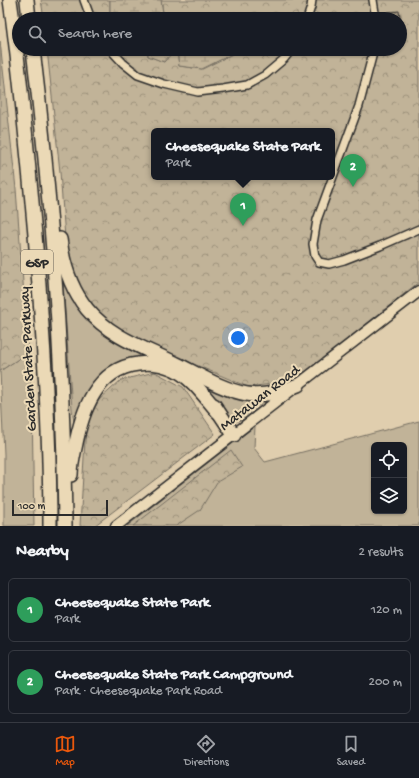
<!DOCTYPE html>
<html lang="en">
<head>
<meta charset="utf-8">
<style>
	:root { --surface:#171b24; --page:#20242c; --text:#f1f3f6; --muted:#9ea1a6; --line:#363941; --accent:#ea580c }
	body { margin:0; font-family:"Gochi Hand",sans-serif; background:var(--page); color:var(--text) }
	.controls { position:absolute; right:12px; bottom:12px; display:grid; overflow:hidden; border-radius:6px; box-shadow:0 1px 3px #0004 }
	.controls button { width:36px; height:36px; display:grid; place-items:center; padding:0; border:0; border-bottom:1px solid var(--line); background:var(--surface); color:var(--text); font:20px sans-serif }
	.scale { position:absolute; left:12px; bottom:10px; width:96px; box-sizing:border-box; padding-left:4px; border:2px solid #2b2b2b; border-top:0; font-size:11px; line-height:14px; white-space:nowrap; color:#2b2b2b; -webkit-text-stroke:3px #ebd9b6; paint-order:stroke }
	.you { position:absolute; left:238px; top:338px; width:14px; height:14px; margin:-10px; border:3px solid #fff; border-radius:50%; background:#1a73e8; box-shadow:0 0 0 6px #1a73e833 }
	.badge { display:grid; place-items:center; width:26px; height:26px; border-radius:50%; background:var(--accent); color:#fff; font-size:13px; font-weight:700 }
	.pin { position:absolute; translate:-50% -33px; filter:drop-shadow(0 1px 2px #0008) }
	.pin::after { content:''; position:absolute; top:21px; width:14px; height:12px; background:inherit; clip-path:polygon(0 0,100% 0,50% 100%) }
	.popup { position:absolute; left:151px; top:128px; width:184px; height:52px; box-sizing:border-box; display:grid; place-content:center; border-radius:6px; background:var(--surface); filter:drop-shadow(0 1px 3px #0005); font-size:13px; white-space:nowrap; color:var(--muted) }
	.popup b { font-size:15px; color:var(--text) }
	.popup::after { content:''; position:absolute; left:50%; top:100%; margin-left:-8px; border:8px solid transparent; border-top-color:var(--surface) }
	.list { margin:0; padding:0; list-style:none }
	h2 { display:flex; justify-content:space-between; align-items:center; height:52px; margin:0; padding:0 16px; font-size:17px }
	h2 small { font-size:13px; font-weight:400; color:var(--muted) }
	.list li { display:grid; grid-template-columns:26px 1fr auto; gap:12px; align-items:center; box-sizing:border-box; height:64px; margin:0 8px 8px; padding:0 8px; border:1px solid var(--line); border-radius:6px }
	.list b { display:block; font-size:15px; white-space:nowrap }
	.list p { margin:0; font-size:13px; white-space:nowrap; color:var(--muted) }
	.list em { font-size:13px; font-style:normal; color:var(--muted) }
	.icon { flex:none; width:22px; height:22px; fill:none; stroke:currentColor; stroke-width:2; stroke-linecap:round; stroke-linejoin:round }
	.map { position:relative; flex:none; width:419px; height:526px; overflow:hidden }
	.search { position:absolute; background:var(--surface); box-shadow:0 1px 3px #0004; left:12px; right:12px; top:12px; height:44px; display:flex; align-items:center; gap:10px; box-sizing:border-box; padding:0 14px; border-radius:22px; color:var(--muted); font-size:15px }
	.sheet { height:196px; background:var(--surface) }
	nav { display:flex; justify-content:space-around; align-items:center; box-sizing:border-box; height:56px; border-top:1px solid var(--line); background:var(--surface); font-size:11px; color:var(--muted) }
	nav a { display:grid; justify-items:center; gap:2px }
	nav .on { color:var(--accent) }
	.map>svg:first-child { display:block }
	.green { fill:#c1b398; stroke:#766f62; fill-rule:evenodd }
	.forest { fill:url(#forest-crowns); stroke:#766f62; fill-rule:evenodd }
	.wetland { fill:url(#wetland-marsh); stroke:#766f62 }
	.building { fill:url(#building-cross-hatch); stroke:#2b2b2b; filter:url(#shadow) }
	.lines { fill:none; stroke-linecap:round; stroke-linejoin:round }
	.minor-casing { stroke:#2b2b2b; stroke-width:10 }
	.secondary-casing { stroke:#2b2b2b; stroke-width:13 }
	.motorway-casing { stroke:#2b2b2b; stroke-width:16 }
	.minor { stroke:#ebd9b6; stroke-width:7 }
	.secondary { stroke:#ebd9b6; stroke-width:10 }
	.motorway { stroke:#ebd9b6; stroke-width:13 }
	.labels { text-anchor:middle; stroke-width:4; stroke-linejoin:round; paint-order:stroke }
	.shield { fill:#ebd9b6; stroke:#655f55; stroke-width:1 }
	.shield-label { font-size:14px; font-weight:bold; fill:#2b2b2b }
	.street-label { font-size:15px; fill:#2b2b2b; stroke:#ebd9b6 }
</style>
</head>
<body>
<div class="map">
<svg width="419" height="526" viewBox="0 0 419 526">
	<defs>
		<pattern id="forest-crowns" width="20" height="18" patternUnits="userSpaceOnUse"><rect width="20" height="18" fill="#c1b398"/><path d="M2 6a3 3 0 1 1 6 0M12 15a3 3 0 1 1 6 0" fill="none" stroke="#9d927c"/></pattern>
		<pattern id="wetland-marsh" width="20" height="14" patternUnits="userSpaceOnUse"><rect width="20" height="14" fill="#c1b398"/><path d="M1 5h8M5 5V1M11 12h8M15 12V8" fill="none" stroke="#9d927c"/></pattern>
		<pattern id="building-cross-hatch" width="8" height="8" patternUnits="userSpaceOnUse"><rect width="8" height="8" fill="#aea089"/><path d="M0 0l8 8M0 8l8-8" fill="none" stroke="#8e8370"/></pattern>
		<filter id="shadow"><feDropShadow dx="2" dy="2" stdDeviation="1" flood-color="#0004"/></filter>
	</defs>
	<rect width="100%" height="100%" fill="#e0ceae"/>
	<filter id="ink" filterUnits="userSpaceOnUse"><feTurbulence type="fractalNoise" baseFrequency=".025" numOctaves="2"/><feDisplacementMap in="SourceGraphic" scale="8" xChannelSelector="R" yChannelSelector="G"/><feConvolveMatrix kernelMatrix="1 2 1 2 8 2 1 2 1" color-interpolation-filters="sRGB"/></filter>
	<g filter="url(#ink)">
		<!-- green -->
		<g class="green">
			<path d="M62,269L75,296L172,365L115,368L75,429L72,409Z"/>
			<path d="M28,349L32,405L34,526H4V454L0,371L26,354Z"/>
			<path d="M202,382L277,396L246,419L237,421L227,417Z"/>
			<path d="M419,421V526H127L255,426L254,448L265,462ZM374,445H404V511H374Z"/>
		</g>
		<!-- forest -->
		<g class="forest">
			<path d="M41,0H110V19H44Z"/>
			<path d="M161,0H419V282L295,381L248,387L118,332L76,288L67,264L60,172L47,49H148V56L164,62L175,49H177L179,66L202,69L242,49H400V19H229L231,16L223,13L212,19H164ZM154,131H332V177H154Z"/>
			<path d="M0,41L16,189L28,349L26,354L0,371Z"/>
			<path d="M155,372L183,387L215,434L94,526H80L86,424L99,400L121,380Z"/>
			<path d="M231,450L242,467L217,482L200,510L176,526H133Z"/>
		</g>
		<!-- wetland -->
		<g class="wetland">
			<path d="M110,0H161L164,19H110Z"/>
			<path d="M148,49H175L164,62L148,56Z"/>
			<path d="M177,49H242L202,69L179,66Z"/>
		</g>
		<!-- building -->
		<path class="building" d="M399,11L400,19H389L388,12Z"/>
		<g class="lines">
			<defs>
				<g id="minor">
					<path d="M84,0L91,19"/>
					<path d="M373,0L376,19"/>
					<path d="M307,19L311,7L312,0"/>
					<path d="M110,49L123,63L138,75L164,84L198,92L223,89L247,85L265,75L284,59L292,49"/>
					<path d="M374,49L359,106L317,220L313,244L315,256L319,262L329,264L344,260L380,246L419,229"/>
				</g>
				<path id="secondary" d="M116,526L419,291"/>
				<g id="motorway">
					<path d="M10,0C21,78 28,157 35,235C43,332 50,429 50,526"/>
					<path d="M27,0L29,19"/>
					<path d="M33,49C52,207 64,367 65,526"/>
					<path d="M60,239C63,264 71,289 87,309C111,338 145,348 177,364C199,375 223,390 247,394C265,397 282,391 298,385"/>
					<path d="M214,405L234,435"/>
					<path d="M71,475C71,466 73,457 75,448C82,411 96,369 138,364C150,362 163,364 174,369C192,378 205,397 218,412"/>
				</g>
			</defs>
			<!-- minor casing -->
			<use href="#minor" class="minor-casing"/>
			<!-- secondary casing -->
			<use href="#secondary" class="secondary-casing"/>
			<!-- motorway casing -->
			<use href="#motorway" class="motorway-casing"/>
			<!-- minor -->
			<use href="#minor" class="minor"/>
			<!-- secondary -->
			<use href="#secondary" class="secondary"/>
			<!-- motorway -->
			<use href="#motorway" class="motorway"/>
		</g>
	</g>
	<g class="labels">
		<!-- shield labels -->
		<rect class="shield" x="21" y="250" width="32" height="24" rx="3"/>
		<g class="shield-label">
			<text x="37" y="267">GSP</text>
		</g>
		<!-- street labels -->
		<g class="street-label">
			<text transform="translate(27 359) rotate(-93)" y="5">Garden State Parkway</text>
			<text transform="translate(259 397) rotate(-38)" y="5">Matawan Road</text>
		</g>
	</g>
</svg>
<div class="controls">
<button><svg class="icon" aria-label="locate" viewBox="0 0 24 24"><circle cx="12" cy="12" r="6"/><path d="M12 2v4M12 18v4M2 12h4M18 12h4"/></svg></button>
<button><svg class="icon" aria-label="layers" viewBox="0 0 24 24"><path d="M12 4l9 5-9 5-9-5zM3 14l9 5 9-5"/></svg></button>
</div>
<div class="scale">100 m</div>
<div class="you"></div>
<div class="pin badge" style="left:243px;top:226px;background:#2e9e5b">1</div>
<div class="popup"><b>Cheesequake State Park</b>Park</div>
<div class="pin badge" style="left:353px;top:187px;background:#2e9e5b">2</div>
<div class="search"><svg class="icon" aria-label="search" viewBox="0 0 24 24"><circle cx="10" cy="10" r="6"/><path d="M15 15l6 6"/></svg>Search here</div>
</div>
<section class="sheet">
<h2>Nearby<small>2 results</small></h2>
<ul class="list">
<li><span class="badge" style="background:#2e9e5b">1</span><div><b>Cheesequake State Park</b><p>Park</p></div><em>120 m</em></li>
<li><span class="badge" style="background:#2e9e5b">2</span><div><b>Cheesequake State Park Campground</b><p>Park · Cheesequake Park Road</p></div><em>200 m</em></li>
</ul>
</section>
<nav>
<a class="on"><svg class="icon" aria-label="map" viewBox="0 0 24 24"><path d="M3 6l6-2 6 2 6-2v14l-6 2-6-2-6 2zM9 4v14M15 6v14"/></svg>Map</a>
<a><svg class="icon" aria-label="directions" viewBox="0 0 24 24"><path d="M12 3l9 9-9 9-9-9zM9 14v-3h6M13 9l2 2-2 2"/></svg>Directions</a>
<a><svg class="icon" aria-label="saved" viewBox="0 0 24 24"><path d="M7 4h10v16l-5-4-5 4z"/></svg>Saved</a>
</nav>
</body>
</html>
